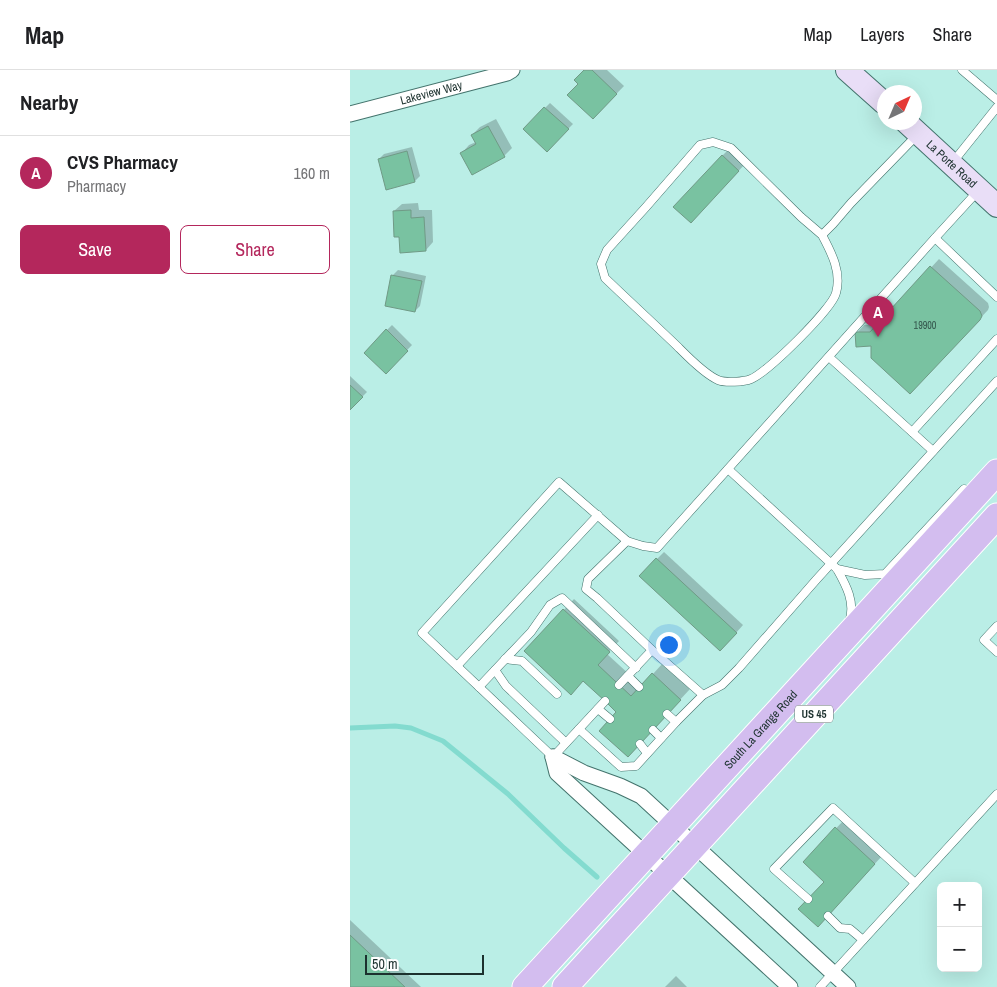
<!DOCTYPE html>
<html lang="en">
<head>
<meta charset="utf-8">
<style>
	:root { --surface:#fff; --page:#f6f6f6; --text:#202124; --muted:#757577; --line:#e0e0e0; --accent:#b4275c }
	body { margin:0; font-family:"Archivo Narrow",sans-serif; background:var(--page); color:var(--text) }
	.controls { position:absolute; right:15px; bottom:15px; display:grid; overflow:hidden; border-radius:8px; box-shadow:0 5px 20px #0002 }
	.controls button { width:45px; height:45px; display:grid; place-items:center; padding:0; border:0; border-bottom:1px solid var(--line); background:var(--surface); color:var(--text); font:25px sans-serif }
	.compass { position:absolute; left:527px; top:15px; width:45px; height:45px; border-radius:50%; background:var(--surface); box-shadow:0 5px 20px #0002; rotate:44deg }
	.scale { position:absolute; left:15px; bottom:12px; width:119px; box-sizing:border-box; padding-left:5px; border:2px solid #1c312e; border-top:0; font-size:14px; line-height:18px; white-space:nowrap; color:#1c312e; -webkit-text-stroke:4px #fff; paint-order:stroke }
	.you { position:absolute; left:318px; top:574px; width:18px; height:18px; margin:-12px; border:4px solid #fff; border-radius:50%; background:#1a73e8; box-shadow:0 0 0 8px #1a73e833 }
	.badge { display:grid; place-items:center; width:32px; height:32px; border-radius:50%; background:var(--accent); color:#fff; font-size:16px; font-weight:700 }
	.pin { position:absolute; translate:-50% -41px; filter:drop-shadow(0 1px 2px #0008) }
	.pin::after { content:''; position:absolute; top:26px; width:18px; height:15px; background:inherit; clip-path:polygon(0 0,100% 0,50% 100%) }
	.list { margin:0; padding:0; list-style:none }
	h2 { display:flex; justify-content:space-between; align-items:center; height:65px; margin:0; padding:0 20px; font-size:21px }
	h2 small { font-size:16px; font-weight:400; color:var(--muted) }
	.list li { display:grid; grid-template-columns:32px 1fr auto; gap:15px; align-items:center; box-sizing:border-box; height:75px; padding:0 20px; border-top:1px solid var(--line) }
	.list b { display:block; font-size:19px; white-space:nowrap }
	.list p { margin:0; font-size:16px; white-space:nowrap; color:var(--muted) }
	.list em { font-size:16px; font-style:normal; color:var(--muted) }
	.actions { display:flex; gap:10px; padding:15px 20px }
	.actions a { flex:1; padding:11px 0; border:1px solid var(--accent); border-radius:8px; text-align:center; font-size:18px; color:var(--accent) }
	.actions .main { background:var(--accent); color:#fff }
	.map { position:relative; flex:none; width:647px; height:917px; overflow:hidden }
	header { display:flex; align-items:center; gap:30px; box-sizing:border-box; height:70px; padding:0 25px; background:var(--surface); border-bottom:1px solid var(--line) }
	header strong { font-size:24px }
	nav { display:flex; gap:28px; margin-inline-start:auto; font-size:18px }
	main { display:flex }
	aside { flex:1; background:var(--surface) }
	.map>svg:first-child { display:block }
	.shadow { fill:#0003 }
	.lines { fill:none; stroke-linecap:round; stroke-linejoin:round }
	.stream { stroke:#83dbcf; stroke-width:5 }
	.building { fill:#79c2a1; stroke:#709a86 }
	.lane-casing { stroke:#43736c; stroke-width:9 }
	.street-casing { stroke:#43736c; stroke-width:17 }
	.secondary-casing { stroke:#43736c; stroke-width:24 }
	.primary-casing { stroke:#fff; stroke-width:27 }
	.lane { stroke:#fff; stroke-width:8 }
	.street { stroke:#fff; stroke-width:15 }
	.secondary { stroke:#e9def7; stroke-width:22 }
	.primary { stroke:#d3bdef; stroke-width:25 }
	.labels { text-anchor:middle; stroke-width:4.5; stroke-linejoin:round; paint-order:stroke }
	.number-label { font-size:10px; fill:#33554b }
	.shield { fill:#fff; stroke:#606f6d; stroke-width:1 }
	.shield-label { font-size:11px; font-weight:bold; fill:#1c312e }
	.street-label { font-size:12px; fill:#1c312e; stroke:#fff }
</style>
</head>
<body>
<header>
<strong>Map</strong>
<nav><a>Map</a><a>Layers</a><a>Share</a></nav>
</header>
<main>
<aside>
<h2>Nearby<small></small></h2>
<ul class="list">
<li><span class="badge">A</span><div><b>CVS Pharmacy</b><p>Pharmacy</p></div><em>160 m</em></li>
</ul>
<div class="actions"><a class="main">Save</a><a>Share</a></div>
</aside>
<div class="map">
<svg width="647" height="917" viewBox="0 0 647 917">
	<rect width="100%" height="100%" fill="#baeee6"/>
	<!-- shadow -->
	<g class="shadow">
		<path d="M236,0H257L274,16L243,48L230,14Z"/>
		<path d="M200,33L223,54L197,80L174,59Z"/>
		<path d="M146,49L162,78L154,86L112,83L119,75L126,72L122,65L130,57Z"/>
		<path d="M62,77L70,106L65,111L29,89L34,84Z"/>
		<path d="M380,78L396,93L348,144L372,86Z"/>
		<path d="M68,133L69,140H82L83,172L76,180L50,166L44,141L52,134Z"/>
		<path d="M589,189L638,233L639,237L638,240L560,322L522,275L507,263L514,255L529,254Z"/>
		<path d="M48,200L76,206L70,236L65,241L43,205Z"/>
		<path d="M42,255L62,275L36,302L15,282Z"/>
		<path d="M0,306L17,322L0,339Z"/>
		<path d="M314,482L393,555L378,572L307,489Z"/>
		<path d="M224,529L269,571L257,584L292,616L313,593L340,619L288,675L268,642L233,610L176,581Z"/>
		<path d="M494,750L532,786L475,848L476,811L454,792Z"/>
		<path d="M0,850L71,917H0Z"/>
		<path d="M326,906L337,917H315Z"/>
	</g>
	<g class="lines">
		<!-- stream -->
		<path class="stream" d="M0,658L45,656L61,658L93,671L158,724L214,778L247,807"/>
	</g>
	<!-- building -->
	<g class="building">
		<path d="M234,0H242L267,24L243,49L217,25L228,14L224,10Z"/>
		<path d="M194,37L219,59L197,82L173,59Z"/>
		<path d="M138,56L155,87L122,105L110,83L126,74L121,65Z"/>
		<path d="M57,81L65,112L36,120L28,89Z"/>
		<path d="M372,85L389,101L341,153L323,137Z"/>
		<path d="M61,140V148L74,147L76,181L50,183L49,167H44L43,141Z"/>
		<path d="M580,196L630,241L632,246L630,250L560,324L521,288V276L506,277L505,262H520Z"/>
		<path d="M41,205L72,211L65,242L35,236Z"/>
		<path d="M36,259L58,281L36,304L14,283Z"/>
		<path d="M0,315L13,327L0,340Z"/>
		<path d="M306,488L387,563L370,581L289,506Z"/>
		<path d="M213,539L260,582L248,595L281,626L302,603L331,630L278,687L249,661L266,642L255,631L233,611L221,625L174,581Z"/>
		<path d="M485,757L525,794L468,857L448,839L474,812L453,792Z"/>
		<path d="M0,865L55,917H0Z"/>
	</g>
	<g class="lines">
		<defs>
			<g id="lane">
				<path d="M612,0L647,30"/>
				<path d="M603,92L647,37"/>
				<path d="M472,165L451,147L381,78L363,72L350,75L296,137L257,180L251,194L255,208C279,231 303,253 327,276C337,286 354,304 368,310C375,313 394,312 401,309C418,302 482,239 486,223C492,202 481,182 472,165L483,154L501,133L567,65"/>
				<path d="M585,168L647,227"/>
				<path d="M479,287L583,381"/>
				<path d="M562,362L647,269"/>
				<path d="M378,399L487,499C496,515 506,533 499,552"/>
				<path d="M277,471L293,476L307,478L585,168L628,121"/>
				<path d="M487,499L515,505L535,504L614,419"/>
				<path d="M647,556L634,570L647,582"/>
				<path d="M302,580L353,625L372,615L389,598L466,510L647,311"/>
				<path d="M155,589L172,591L207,624"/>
				<path d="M107,596L248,445"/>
				<path d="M145,600L156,616L215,672"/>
				<path d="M278,606L289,617"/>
				<path d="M129,617L145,600L181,562L200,535L212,528L286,598"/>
				<path d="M255,631L203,687L72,563L209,412L277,471L238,509L236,519L247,528L302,580L269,615"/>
				<path d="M248,639L260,649"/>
				<path d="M326,652L353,625"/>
				<path d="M229,659L271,697L286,696L326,652L317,644"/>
				<path d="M303,660L311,668"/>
				<path d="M290,674L297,683"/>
				<path d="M458,829L424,799L483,738L565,813"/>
				<path d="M478,846L490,858L500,859L513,870"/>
				<path d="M470,917L647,724"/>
			</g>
			<g id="street">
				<path id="s1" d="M0,44L157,3L162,0"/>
				<path d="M203,687L234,703L270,716L291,726L498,917"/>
				<path d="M203,687L207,703L440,917"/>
			</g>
			<g id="secondary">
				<path d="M497,0L534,33"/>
				<path id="s2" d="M556,52L647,136"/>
			</g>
			<g id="primary">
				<path id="s3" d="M175,917L647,402"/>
				<path d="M215,917L647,446"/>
			</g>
		</defs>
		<!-- lane casing -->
		<use href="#lane" class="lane-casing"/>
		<!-- street casing -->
		<use href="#street" class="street-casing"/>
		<!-- secondary casing -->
		<use href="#secondary" class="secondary-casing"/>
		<!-- primary casing -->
		<use href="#primary" class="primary-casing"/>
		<!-- lane -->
		<use href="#lane" class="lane"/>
		<!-- street -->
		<use href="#street" class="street"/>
		<!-- secondary -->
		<use href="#secondary" class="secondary"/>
		<!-- primary -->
		<use href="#primary" class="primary"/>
	</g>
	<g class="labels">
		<!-- number labels -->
		<g class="number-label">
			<text x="575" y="259">19900</text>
		</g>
		<!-- shield labels -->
		<rect class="shield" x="445" y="635.5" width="38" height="17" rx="4"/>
		<g class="shield-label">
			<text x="464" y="648">US 45</text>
		</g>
		<!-- street labels -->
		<g class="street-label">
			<text dy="4" stroke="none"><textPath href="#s1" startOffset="84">Lakeview Way</textPath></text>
			<text dy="4" stroke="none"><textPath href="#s2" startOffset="62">La Porte Road</textPath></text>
			<text dy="4" stroke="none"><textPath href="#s3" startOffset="349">South La Grange Road</textPath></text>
		</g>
	</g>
</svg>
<div class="controls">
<button>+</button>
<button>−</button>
</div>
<svg class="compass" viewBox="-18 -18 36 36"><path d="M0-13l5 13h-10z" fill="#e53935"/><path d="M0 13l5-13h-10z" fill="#757577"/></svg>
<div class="scale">50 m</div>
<div class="you"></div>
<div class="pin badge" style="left:528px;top:267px">A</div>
</div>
</main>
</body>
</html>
